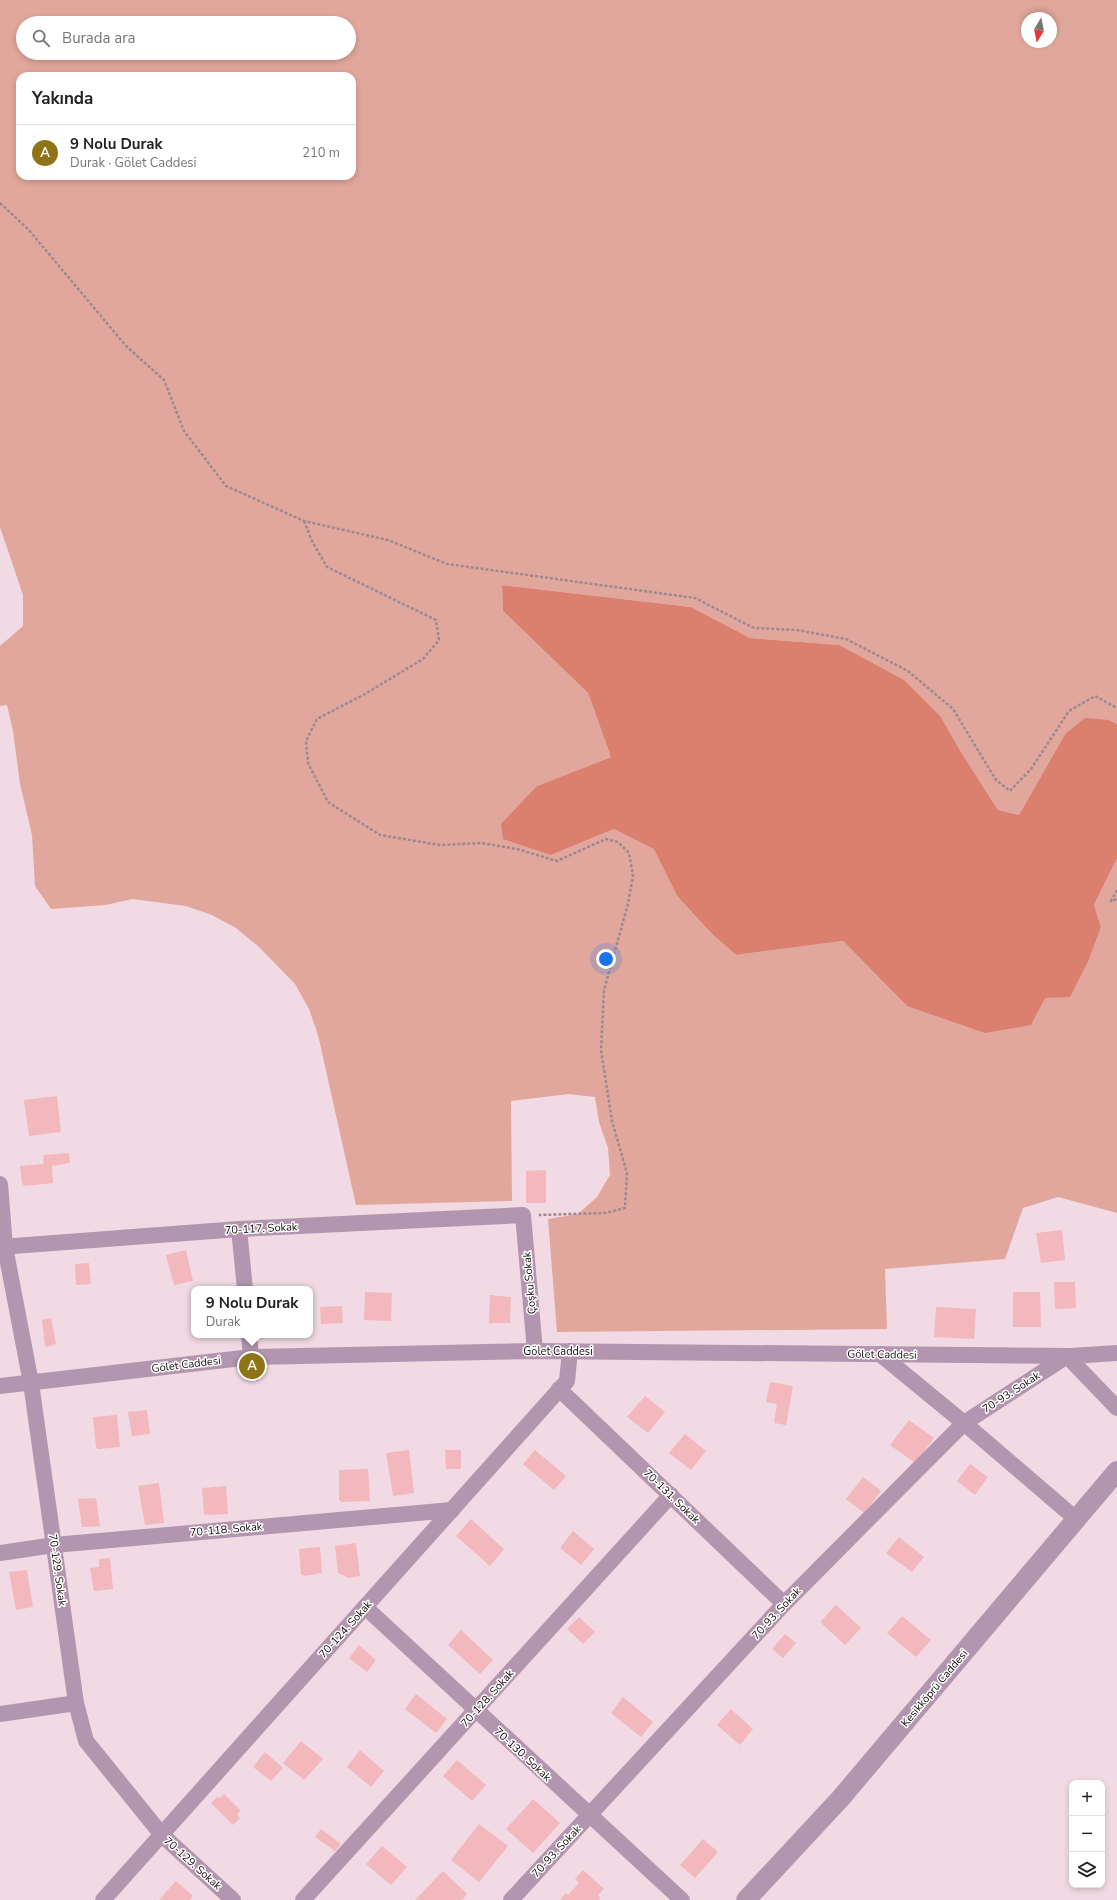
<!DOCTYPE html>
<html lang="tr">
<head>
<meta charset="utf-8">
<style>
	:root { --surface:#fff; --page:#f2f2f2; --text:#222; --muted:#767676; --line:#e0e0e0; --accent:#8e7317 }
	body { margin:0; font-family:"Nunito Sans",sans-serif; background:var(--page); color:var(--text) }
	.controls { position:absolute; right:12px; bottom:12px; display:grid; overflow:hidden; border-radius:8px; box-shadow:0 2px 6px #0003 }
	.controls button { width:36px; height:36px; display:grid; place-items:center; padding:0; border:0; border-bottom:1px solid var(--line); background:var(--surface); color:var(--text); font:20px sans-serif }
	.compass { position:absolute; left:1021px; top:12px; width:36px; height:36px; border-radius:50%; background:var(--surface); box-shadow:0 2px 6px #0003; rotate:190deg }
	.you { position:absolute; left:606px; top:959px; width:14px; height:14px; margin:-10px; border:3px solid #fff; border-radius:50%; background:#1a73e8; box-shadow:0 0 0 6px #1a73e833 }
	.badge { display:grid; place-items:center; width:26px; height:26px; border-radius:50%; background:var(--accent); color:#fff; font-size:13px; font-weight:700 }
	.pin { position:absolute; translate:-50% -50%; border:2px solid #fff; box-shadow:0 1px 4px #0006 }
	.popup { position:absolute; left:191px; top:1286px; width:122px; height:52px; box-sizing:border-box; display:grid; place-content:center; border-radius:8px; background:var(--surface); filter:drop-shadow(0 1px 3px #0005); font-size:13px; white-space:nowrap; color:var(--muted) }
	.popup b { font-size:15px; color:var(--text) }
	.popup::after { content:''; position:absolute; left:50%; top:100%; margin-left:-8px; border:8px solid transparent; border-top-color:var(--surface) }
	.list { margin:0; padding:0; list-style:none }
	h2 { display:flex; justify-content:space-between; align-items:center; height:52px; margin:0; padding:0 16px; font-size:17px }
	h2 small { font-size:13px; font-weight:400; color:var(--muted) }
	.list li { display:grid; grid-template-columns:26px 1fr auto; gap:12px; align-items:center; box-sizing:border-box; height:56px; padding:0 16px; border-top:1px solid var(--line) }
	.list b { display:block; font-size:15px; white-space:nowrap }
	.list p { margin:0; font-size:13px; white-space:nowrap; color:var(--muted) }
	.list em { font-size:13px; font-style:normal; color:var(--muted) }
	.icon { flex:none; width:22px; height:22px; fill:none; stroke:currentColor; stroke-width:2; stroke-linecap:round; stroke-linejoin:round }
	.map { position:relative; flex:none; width:1117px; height:1900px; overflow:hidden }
	.search { position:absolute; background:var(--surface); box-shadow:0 2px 6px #0003; left:16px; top:16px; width:340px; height:44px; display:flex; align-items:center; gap:10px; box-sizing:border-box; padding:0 14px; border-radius:22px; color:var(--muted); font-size:15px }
	.panel { position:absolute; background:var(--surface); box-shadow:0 2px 6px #0003; left:16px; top:72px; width:340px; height:108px; border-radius:12px }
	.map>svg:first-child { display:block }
	.green { fill:#e2a79c; fill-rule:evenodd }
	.forest { fill:#db7f6f }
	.building { fill:#f3b7be }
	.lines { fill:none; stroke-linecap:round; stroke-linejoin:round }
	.path { stroke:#9a8a90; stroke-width:2.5; stroke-dasharray:3 2; stroke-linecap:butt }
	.minor { stroke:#b495b0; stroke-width:16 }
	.tertiary { stroke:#b495b0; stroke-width:20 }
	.labels { text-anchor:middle; stroke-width:3; stroke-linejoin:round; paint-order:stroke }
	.street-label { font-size:11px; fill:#140d10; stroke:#fff }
</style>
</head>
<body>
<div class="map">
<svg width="1117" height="1900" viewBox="0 0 1117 1900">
	<rect width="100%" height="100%" fill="#f1dae3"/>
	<!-- green -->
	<path class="green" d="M0,0H1117V724L1109,720L1065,734L1019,815L998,810L961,752L941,717L839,645L750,638L691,607L502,585L503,611L588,693L611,757L537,786L551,855L614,829L654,848L677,896L712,934L736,955L843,941L907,1006L1070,996L1089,960L1101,927L1094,905L1117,858V1213L1058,1197L1023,1208L1005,1259L885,1269L887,1329L557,1332L548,1219L578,1214L597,1197L610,1175L608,1148L599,1122L595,1097L569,1094L511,1101L512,1201L356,1205L318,1035L309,1009L295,984L259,947L236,928L212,915L186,906L132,899L106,905L51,909L35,886L32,835L20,784L13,731L7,705L0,706V646L23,626V595L0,527ZM1027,18H1051V42H1027ZM23,23H349V53H23ZM20,76H352V176H20Z"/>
	<!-- forest -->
	<path class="forest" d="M502,585L691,607L750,638L839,645L904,680L941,717L961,752L998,810L1019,815L1065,734L1085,718L1109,720L1117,724V858L1094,905L1101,927L1089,960L1070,997L1045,998L1031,1025L985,1033L907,1006L843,941L736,955L712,934L677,896L654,849L614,829L551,855L503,839L501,824L537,786L611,757L588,693L503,611Z"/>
	<!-- building -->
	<g class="building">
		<path d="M57,1096L61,1132L29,1136L24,1100Z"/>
		<path d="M69,1153L70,1163L52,1166L53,1183L25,1186L22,1184L20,1166L43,1164L44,1155Z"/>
		<path d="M546,1170V1203H526V1171Z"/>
		<path d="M1062,1230L1065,1260L1041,1263L1036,1233Z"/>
		<path d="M186,1250L193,1281L174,1285L166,1255Z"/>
		<path d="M89,1263L91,1284L76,1285L75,1264Z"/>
		<path d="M1054,1282H1075L1076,1308L1058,1309L1055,1308Z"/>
		<path d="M365,1292L392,1293L391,1321L364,1320Z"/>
		<path d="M1013,1292H1040L1041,1327H1013Z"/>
		<path d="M490,1295L511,1297L510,1323H489Z"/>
		<path d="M342,1306L343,1323L321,1324L320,1307Z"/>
		<path d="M936,1307L976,1309L974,1339L934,1337Z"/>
		<path d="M51,1318L56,1344L47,1347L45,1346L42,1320Z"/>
		<path d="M770,1382L793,1386L786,1425L774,1423L777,1404L766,1402Z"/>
		<path d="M645,1396L665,1412L648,1433L627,1417Z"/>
		<path d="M147,1410L150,1434L132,1436L128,1412Z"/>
		<path d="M117,1415L120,1447L99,1449L96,1448L93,1417Z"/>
		<path d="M909,1420L934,1438L915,1463L890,1445Z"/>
		<path d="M685,1434L706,1451L691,1470L669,1453Z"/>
		<path d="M409,1450L414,1493L393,1496L386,1453Z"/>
		<path d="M445,1450H461V1469H446Z"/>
		<path d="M535,1450L566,1476L554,1490L523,1464Z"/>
		<path d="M970,1464L988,1477L975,1495L957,1481Z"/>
		<path d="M368,1469L370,1501L342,1502L339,1500V1470Z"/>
		<path d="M863,1477L881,1491L864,1513L846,1499Z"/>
		<path d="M159,1483L164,1523L145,1525L138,1486Z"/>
		<path d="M226,1486L228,1514L207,1515L204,1514L202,1488Z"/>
		<path d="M96,1498L100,1526L82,1527L78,1499Z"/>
		<path d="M471,1519L504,1549L490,1566L456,1536Z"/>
		<path d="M573,1531L594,1549L581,1565L560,1548Z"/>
		<path d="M899,1537L924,1557L912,1572L886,1553Z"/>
		<path d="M356,1543L360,1576L349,1578L338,1573L335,1546Z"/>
		<path d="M320,1547L322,1573L304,1576L301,1574L299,1549Z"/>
		<path d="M110,1558L113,1589L94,1591L90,1568L99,1567V1559Z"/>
		<path d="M27,1570L33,1607L16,1610L9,1572Z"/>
		<path d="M836,1605L861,1628L845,1645L820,1622Z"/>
		<path d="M902,1616L931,1640L916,1657L887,1633Z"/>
		<path d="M579,1617L595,1632L583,1644L567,1629Z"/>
		<path d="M461,1630L493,1660L480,1674L448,1645Z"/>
		<path d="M785,1634L796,1643L783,1658L772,1649Z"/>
		<path d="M359,1645L376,1660L367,1672L349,1658Z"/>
		<path d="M416,1694L447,1719L436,1733L405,1709Z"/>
		<path d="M623,1697L653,1722L641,1737L611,1713Z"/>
		<path d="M731,1709L753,1729L740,1745L717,1725Z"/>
		<path d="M301,1741L323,1759L304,1780L283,1763Z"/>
		<path d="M360,1750L384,1771L371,1787L347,1767Z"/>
		<path d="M265,1752L283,1768L271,1781L253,1767Z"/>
		<path d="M457,1760L486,1785L472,1801L443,1776Z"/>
		<path d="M224,1794L240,1810L237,1815L240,1818L233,1825L211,1803L217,1797L220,1798Z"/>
		<path d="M533,1799L560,1823L533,1853L506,1829Z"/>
		<path d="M479,1824L508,1846L479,1882L451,1860Z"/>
		<path d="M321,1829L341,1844L335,1851L315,1837Z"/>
		<path d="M703,1839L718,1852L695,1878L680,1865Z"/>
		<path d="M382,1846L407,1867L391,1885L366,1864Z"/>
		<path d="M583,1870L604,1889L598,1895L601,1898L599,1900H560L566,1893L568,1895L579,1883L575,1879Z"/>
		<path d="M443,1871L467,1894L462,1900H415Z"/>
		<path d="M176,1881L193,1896L190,1900H159Z"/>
	</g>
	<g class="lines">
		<!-- path -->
		<g class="path">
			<path d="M0,203L28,229L126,346L164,380L184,431L226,486L304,521L388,540L447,564L695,598L754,628L797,630L846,639L908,671L953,709L996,780L1010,791L1031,769L1069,711L1095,696L1117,708"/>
			<path d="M304,521L312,541L327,567L436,620L439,640L423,659L365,694L317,719L306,741L308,763L328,802L380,835L440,845L481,843L517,849L557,861L606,839L618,842L629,853L633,876L628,904L604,990L601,1050L612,1121L627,1173L625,1208L605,1213L539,1215"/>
			<path d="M1117,890L1111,901L1117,899"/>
		</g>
		<!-- minor -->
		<g class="minor">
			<path d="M0,1184L5,1247L31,1383L76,1703L86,1741L162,1835L233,1900"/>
			<path d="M239,1229L245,1289"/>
			<path d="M0,1247L239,1229L523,1215L535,1351"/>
			<path d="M249,1335L251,1357"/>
			<path d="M880,1354L964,1423L1076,1519"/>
			<path d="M0,1386L251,1357L535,1351L1071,1356L1117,1353"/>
			<path d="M559,1389L784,1604"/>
			<path d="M0,1553L54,1545L452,1510"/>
			<path d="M365,1607L682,1900"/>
			<path d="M0,1714L76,1703"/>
			<path d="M103,1900L567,1381L570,1351"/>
			<path d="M303,1900L671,1495"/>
			<path d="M511,1900L784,1604L964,1423L1067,1356L1117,1408"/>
		</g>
		<!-- tertiary -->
		<path class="tertiary" d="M746,1900L840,1799L1117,1471"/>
	</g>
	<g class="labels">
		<!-- street labels -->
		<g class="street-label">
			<text transform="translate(261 1228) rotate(-3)" y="4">70-117. Sokak</text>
			<text transform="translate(529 1283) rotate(-95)" y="4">Çoşku Sokak</text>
			<text x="558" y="1355">Gölet Caddesi</text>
			<text transform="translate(882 1354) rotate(1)" y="4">Gölet Caddesi</text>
			<text transform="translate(186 1364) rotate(-7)" y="4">Gölet Caddesi</text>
			<text transform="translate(1011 1392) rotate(-33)" y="4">70-93. Sokak</text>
			<text transform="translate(672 1496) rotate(44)" y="4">70-131. Sokak</text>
			<text transform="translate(226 1529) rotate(-5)" y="4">70-118. Sokak</text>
			<text transform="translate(58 1570) rotate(82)" y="4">70-129. Sokak</text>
			<text transform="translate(776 1613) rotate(-47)" y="4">70-93. Sokak</text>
			<text transform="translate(345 1629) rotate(-48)" y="4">70-124. Sokak</text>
			<text transform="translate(934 1688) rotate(-50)" y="4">Kesikköprü Caddesi</text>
			<text transform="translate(487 1698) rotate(-48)" y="4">70-128. Sokak</text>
			<text transform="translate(523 1754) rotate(43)" y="4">70-130. Sokak</text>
			<text transform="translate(556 1851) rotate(-47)" y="4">70-93. Sokak</text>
			<text transform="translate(193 1863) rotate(42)" y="4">70-129. Sokak</text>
		</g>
	</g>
</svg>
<div class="controls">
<button>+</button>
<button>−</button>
<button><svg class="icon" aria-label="layers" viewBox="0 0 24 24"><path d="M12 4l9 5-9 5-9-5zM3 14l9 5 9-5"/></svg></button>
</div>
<svg class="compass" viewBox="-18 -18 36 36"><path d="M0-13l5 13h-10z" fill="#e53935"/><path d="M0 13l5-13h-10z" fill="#767676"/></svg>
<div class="you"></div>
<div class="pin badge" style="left:252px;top:1366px">A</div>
<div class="popup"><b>9 Nolu Durak</b>Durak</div>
<div class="search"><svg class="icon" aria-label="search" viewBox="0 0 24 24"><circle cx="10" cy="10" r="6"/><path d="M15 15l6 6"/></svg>Burada ara</div>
<section class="panel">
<h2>Yakında<small></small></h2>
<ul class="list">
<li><span class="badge">A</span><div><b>9 Nolu Durak</b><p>Durak · Gölet Caddesi</p></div><em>210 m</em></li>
</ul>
</section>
</div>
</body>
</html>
